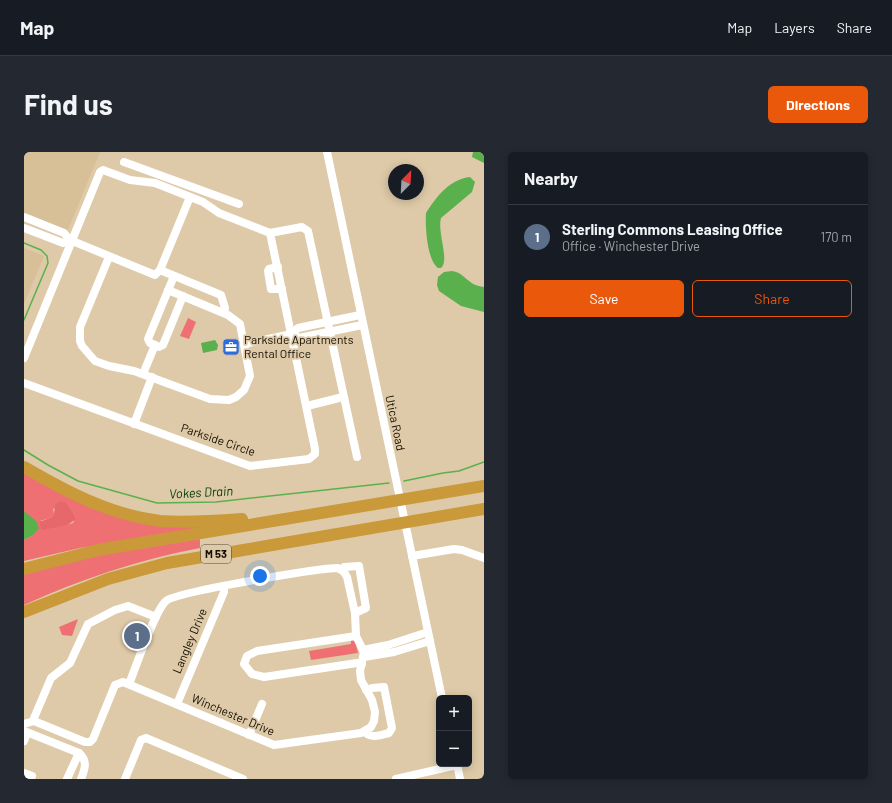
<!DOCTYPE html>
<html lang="en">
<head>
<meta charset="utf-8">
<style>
	:root { --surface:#171b24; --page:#242831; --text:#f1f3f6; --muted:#9ea1a6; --line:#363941; --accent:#ea580c }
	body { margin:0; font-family:Barlow,sans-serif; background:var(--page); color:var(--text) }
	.controls { position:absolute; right:12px; bottom:12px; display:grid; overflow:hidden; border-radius:6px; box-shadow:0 2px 10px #0003 }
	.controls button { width:36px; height:36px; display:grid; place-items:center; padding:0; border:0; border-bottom:1px solid var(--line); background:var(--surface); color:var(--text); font:20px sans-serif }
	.compass { position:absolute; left:364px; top:12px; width:36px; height:36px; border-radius:50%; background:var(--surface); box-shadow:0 2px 10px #0003; rotate:24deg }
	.you { position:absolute; left:236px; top:424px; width:14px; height:14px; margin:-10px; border:3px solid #fff; border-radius:50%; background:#1a73e8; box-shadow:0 0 0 6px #1a73e833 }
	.badge { display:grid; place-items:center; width:26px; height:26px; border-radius:50%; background:var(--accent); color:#fff; font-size:13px; font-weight:700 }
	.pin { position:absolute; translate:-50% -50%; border:2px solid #fff; box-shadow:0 1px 4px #0006 }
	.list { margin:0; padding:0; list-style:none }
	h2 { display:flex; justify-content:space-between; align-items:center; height:52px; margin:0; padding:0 16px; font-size:17px }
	h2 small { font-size:13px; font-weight:400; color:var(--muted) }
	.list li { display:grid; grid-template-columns:26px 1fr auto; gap:12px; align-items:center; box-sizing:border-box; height:64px; padding:0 16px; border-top:1px solid var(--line) }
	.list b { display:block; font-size:15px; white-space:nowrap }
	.list p { margin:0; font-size:13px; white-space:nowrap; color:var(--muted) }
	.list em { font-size:13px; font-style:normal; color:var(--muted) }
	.actions { display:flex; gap:8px; padding:12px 16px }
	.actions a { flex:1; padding:9px 0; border:1px solid var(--accent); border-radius:6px; text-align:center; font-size:14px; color:var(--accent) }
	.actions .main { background:var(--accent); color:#fff }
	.map { position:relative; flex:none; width:460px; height:627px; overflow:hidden; border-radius:6px }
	header { display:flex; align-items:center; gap:24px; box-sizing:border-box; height:56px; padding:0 20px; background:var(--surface); border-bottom:1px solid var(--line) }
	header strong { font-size:19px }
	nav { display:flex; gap:22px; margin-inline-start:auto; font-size:14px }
	.intro { display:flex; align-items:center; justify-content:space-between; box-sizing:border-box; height:96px; padding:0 24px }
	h1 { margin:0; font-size:28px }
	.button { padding:10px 18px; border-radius:6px; background:var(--accent); color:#fff; font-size:14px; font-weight:700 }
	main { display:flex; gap:24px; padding:0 24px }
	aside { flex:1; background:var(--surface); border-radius:6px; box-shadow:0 2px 10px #0003 }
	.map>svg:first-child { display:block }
	.built { fill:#d7bf97 }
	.green { fill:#ef7072; fill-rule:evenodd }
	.forest { fill:#e7686a }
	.water { fill:#5bb04e }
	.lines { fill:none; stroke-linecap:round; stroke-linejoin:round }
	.stream { stroke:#5bb04e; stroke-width:1.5 }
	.minor { stroke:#fff; stroke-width:8 }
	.highway { stroke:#c9993a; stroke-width:12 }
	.labels { text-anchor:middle; stroke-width:3.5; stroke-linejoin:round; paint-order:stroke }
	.shield { fill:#decaa8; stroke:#514634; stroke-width:1 }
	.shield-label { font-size:11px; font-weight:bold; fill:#150e03 }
	.poi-label { font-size:12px; fill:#150e03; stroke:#decaa8; text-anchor:start }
	.street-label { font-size:12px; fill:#150e03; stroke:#decaa8 }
	.water-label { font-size:13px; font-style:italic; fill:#054200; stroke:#decaa8 }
</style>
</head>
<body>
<header>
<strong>Map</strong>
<nav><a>Map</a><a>Layers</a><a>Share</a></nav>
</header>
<div class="intro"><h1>Find us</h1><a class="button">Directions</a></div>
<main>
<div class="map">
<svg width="460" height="627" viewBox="0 0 460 627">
	<rect width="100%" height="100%" fill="#decaa8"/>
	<!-- built -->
	<g class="built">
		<path d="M0,0H76L43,80L0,63Z"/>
		<path d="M0,96L20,104L0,152Z"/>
	</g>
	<!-- green -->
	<g class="green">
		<path d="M164,166L172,170L165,187L156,184Z"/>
		<path d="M0,320L51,348L183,375L56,396L0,409V388L9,383L0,359ZM43,351L52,365L49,371L36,374L16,369L26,366L30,362L29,357Z"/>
		<path d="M176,387V396C114,408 57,427 0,453V422L81,402Z"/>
		<path d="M54,467L48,484L38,483L35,475Z"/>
		<path d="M330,486L334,501L287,508L285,499L327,492V487Z"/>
	</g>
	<!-- forest -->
	<path class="forest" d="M35,349L43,351L52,365L51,368L43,373L18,378L15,370L26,366L30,362L31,353Z"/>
	<!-- water -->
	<g class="water">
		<path d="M449,0H460V11L448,5Z"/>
		<path d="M446,25L451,30L448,40L417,66C413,80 426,109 417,116H414C403,108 401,74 402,61C412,45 426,27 446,25Z"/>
		<path d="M428,119C442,121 442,133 460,135V160L437,154L415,139L413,133L414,125L420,120Z"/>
		<path d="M191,188L194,193L193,198L179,201L177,191Z"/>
		<path d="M0,359L12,369L15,376L9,383L0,388Z"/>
	</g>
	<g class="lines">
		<!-- stream -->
		<g class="stream">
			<path d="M0,91L17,98L23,104L24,111L0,168"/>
			<path d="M0,298L24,313L54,329L133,351L192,350L365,331"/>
			<path d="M380,329L419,321L435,319L460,310"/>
		</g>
		<!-- minor -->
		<g class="minor">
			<path d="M303,0L418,546"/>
			<path d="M100,10L215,52"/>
			<path d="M0,65L40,81L46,88L39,91L0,76"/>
			<path d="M246,81L278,75L284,79L333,305"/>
			<path d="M46,88L131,123L136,118L166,45"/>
			<path d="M85,105L56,175V189L58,194L71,209L85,214L110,219L186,247L205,248L212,245L220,238L226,224L216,172L204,163L144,138"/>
			<path d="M254,115L245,117L244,119L247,137H258"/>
			<path d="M136,118L197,143L201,156L200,161"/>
			<path d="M268,182L275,186L338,173"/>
			<path d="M220,192L268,182L274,176L336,163"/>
			<path d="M131,193L135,195L139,193L159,144"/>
			<path d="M0,206L76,20L79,18L106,28L131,31L179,50L195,61L246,81L291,297V302L285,307L226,314L0,231"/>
			<path d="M119,222L131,193L126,191L124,187L150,124"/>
			<path d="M283,254L319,245"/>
			<path d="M110,272L128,225"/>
			<path d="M388,404L430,397L438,398L460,406"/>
			<path d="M318,418L320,415L335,414L342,456L331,461"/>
			<path d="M332,484L233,499L223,504L220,512L228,522L240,525L333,511L338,512"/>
			<path d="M339,498L364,493L404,480"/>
			<path d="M340,505L370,500L406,489"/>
			<path d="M153,552L200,440V434"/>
			<path d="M10,569L61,590H66L69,587L91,533L99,530L250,593L337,581L347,575L350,569L351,560L348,548L337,528L336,519L340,500L332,484L331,461L323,425L320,420L314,416C296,416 151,440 142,449C131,458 112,515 105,532"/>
			<path d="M10,569V566L27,526L46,511L64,472L91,458L104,454L132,465"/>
			<path d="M0,572L10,569"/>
			<path d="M0,579L55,601C64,609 61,617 57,627"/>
			<path d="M341,580C347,587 356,583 365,581L368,576L360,535L348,536L342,538"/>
			<path d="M225,583L238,552"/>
			<path d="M0,589L3,581"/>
			<path d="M433,612L436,627"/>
			<path d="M0,621L8,624"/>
			<path d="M43,627L55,601"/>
			<path d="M101,627L117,588L122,586L219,627"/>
			<path d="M372,627L433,613"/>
		</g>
		<!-- highway -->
		<g class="highway">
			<path d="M0,315C43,340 86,363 136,369C163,371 191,369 218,367"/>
			<path d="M0,417L74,398L460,334"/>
			<path d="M0,460L84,427L143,411L460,357"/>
		</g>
	</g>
	<!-- icons -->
	<defs>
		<symbol id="office-square" viewBox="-11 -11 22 22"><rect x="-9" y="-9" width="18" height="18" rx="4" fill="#2f6cda" stroke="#decaa8"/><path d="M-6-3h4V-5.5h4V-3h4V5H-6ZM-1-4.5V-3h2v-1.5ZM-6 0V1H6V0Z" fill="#fff"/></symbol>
	</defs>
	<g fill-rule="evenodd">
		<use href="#office-square" x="197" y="185" width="20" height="20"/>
	</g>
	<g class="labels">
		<!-- shield labels -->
		<rect class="shield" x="177" y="393" width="30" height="18" rx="3"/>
		<g class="shield-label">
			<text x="192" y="406">M 53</text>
		</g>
		<!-- poi labels -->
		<g class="poi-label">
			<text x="220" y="192">Parkside Apartments<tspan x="220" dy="14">Rental Office</tspan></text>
		</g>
		<!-- street labels -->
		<g class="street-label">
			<text transform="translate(371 271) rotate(78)" y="4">Utica Road</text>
			<text transform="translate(194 288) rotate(19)" y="4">Parkside Circle</text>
			<text transform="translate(166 489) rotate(-67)" y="4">Langley Drive</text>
			<text transform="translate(209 563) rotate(23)" y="4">Winchester Drive</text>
		</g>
		<!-- water labels -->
		<g class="water-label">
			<text transform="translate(177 340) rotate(-3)" y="5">Vokes Drain</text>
		</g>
	</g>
</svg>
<div class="controls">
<button>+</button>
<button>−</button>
</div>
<svg class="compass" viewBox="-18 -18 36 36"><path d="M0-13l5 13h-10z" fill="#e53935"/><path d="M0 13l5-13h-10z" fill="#9ea1a6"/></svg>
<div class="you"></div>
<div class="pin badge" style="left:113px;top:484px;background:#5c6f8a">1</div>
</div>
<aside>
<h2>Nearby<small></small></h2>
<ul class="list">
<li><span class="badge" style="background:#5c6f8a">1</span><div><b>Sterling Commons Leasing Office</b><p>Office · Winchester Drive</p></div><em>170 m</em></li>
</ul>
<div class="actions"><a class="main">Save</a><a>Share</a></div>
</aside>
</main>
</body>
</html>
